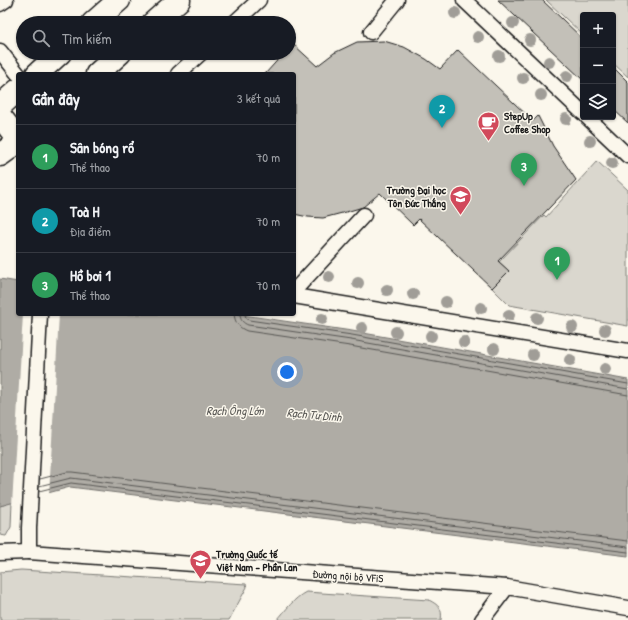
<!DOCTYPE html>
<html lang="vi">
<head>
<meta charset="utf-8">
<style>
	:root { --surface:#171b24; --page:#20242c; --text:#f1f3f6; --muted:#9ea1a6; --line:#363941; --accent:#d1495b }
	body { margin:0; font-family:"Patrick Hand",sans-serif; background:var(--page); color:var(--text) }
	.controls { position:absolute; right:12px; top:12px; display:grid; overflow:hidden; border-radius:4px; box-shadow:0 1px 3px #0004 }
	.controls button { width:36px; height:36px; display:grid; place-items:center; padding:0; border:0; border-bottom:1px solid var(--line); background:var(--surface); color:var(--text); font:20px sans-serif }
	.you { position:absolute; left:287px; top:372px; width:14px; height:14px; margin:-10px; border:3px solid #fff; border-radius:50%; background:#1a73e8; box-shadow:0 0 0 6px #1a73e833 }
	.badge { display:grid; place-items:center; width:26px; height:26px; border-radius:50%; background:var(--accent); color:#fff; font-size:13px; font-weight:700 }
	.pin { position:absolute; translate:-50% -33px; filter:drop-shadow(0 1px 2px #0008) }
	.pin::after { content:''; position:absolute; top:21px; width:14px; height:12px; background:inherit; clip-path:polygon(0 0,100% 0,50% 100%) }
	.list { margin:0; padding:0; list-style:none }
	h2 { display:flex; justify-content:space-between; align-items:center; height:52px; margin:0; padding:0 16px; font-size:17px }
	h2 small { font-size:13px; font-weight:400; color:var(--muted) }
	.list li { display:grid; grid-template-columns:26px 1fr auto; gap:12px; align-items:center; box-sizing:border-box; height:64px; padding:0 16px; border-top:1px solid var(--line) }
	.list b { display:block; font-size:15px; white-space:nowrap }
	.list p { margin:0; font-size:13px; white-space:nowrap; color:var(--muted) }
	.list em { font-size:13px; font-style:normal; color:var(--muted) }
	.icon { flex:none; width:22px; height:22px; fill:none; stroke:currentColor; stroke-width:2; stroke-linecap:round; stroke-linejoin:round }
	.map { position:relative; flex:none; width:628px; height:620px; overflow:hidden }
	.search { position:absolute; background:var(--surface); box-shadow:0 1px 3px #0004; left:16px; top:16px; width:280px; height:44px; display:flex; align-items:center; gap:10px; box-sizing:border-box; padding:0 14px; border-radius:22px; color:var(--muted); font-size:15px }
	.panel { position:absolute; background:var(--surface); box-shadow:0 1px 3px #0004; left:16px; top:72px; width:280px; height:244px; border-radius:4px }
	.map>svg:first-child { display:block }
	.green { fill:#dad7ce; stroke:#7b7a75 }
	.water { fill:#afaca5; stroke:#74726e }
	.pier { fill:#fbf7ec }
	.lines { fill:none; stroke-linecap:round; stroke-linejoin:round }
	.shore { stroke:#575653; stroke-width:1 }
	.building { fill:#c3c0b8; stroke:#1c1c1c }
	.service-casing { stroke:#1c1c1c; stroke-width:17 }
	.tertiary-casing { stroke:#1c1c1c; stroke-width:25 }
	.service { stroke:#fbf7ec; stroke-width:14 }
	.tertiary { stroke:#fbf7ec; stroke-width:22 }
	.tree { fill:#a09d97 }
	.labels { text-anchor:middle; stroke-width:3; stroke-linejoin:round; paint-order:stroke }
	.poi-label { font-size:11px; font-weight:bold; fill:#1c1c1c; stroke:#fbf7ec; text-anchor:start }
	.street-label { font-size:11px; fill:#1c1c1c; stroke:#fbf7ec }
	.water-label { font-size:12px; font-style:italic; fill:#575653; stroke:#fbf7ec }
</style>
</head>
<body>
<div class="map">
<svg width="628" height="620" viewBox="0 0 628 620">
	<rect width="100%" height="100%" fill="#fbf7ec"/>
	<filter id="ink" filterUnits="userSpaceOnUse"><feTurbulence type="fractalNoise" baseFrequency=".025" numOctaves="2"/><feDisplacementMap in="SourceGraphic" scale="8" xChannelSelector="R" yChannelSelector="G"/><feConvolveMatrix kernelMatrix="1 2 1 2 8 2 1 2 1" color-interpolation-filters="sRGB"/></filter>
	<g filter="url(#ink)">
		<!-- green -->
		<g class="green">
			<path d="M546,0H628V77L613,63V15H583V35Z"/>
			<path d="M597,161L628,190V326L509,305L492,288L509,271L499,262L544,215L546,217Z"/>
			<path d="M12,502L11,527L6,536L0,535V506Z"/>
			<path d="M21,570L246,584L247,587L229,620H0V572Z"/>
			<path d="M306,592L429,600C438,605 443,608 441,620H277C286,610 294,598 306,592Z"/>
		</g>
		<!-- water -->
		<path class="water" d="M0,279L18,282V314H236L352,331L628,380V556L70,487L0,506Z"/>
		<!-- pier -->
		<path class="pier" d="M23,314H59L49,495L12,505Z"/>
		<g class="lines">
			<!-- shore -->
			<g class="shore">
				<path d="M234,314C235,323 239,328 247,331L350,346L628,395"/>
				<path d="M240,314C240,320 243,323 248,325L351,340L628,389"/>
				<path d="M245,314L246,318L249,320L352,335L628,384"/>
				<path d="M40,479L67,472H72L628,541"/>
				<path d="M39,486L71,478L628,547"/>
				<path d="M39,491L71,483L628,552"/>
			</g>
		</g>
		<!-- building -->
		<g class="building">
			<path d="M498,0H542L583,39V80Z"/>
			<path d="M384,41L404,47L426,59L440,69L458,50L533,121L538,116L553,146L576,180L498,261L509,271L492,288L419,219L413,225L380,193L363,207L346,212L323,218L308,217L294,214V74H265L284,53H289V48L293,44L317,66L334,53L357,42Z"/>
			<path d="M613,67L628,82V123L613,109Z"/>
		</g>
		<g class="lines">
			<defs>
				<g id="service">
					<path d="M464,0L583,113"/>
					<path d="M0,4L6,0"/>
					<path d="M234,23L259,0"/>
					<path d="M371,32L397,0"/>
					<path d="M0,51L18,74"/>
					<path d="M178,74L201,53"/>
					<path d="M587,117L628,156"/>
					<path d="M294,291L364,215"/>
					<path d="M294,296L628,351"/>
					<path d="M29,552L507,587L628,608"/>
					<path d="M0,553L29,552V528L40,314"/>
					<path d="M482,620L507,587"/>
				</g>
				<g id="tertiary">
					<path d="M93,23L119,0"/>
					<path d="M153,23L179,0"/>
					<path d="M37,74L60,53"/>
					<path d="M97,74L120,53"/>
					<path d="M0,106L18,90"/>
					<path d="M0,116L18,139"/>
					<path d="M0,155L18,142"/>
				</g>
			</defs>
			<!-- service casing -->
			<use href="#service" class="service-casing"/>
			<!-- tertiary casing -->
			<use href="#tertiary" class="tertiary-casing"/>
			<!-- service -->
			<use href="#service" class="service"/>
			<!-- tertiary -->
			<use href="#tertiary" class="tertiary"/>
		</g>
		<!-- trees -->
		<g class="tree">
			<circle cx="455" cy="13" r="6"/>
			<circle cx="513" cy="23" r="6"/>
			<circle cx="478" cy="37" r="6"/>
			<circle cx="530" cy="40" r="6"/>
			<circle cx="499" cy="56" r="6"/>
			<circle cx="549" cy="62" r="6"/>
			<circle cx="567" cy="76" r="6"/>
			<circle cx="523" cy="78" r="6"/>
			<circle cx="541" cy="95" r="6"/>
			<circle cx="566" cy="119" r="6"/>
			<circle cx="590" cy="141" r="6"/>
			<circle cx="612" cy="163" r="6"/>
			<circle cx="329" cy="277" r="6"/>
			<circle cx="358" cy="283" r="6"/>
			<circle cx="387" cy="290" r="6"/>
			<circle cx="413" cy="294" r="6"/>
			<circle cx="446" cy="302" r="6"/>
			<circle cx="481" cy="308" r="6"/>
			<circle cx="509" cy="315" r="6"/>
			<circle cx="537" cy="318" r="6"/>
			<circle cx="322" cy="319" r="6"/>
			<circle cx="572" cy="327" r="6"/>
			<circle cx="362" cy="328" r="6"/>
			<circle cx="605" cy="330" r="6"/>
			<circle cx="396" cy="332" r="6"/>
			<circle cx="431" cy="336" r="6"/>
			<circle cx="464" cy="342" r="6"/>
			<circle cx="494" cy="349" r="6"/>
			<circle cx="533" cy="355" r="6"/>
			<circle cx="570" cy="360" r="6"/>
			<circle cx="605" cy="369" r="6"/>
		</g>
	</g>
	<!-- icons -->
	<defs>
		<symbol id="cafe-pin" viewBox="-11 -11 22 30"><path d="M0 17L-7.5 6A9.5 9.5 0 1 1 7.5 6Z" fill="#d1495b" stroke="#fbf7ec"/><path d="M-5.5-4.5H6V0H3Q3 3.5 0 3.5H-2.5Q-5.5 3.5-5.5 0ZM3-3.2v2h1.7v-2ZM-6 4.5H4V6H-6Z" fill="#fff"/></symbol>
		<symbol id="university-pin" viewBox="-11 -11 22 30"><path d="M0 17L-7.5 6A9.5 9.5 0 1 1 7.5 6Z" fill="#d1495b" stroke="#fbf7ec"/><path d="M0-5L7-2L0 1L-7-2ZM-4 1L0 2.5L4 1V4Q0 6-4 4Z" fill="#fff"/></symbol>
		<symbol id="school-pin" viewBox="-11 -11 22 30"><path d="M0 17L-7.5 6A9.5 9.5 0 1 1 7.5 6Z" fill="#d1495b" stroke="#fbf7ec"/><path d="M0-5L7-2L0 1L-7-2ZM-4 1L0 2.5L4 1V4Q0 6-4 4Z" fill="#fff"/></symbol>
	</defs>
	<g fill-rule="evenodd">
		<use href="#cafe-pin" x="476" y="110" width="25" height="34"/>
		<use href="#university-pin" x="448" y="184" width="25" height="34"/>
		<use href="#school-pin" x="188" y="548" width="25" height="34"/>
	</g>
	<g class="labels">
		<!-- poi labels -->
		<g class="poi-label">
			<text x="504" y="120">StepUp<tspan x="504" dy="13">Coffee Shop</tspan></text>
			<text x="446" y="194" text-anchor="end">Trường Đại học<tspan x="446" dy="13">Tôn Đức Thắng</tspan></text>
			<text x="216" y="558">Trường Quốc tế<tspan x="216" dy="13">Việt Nam - Phần Lan</tspan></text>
		</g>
		<!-- street labels -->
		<g class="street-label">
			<text transform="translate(348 576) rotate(4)" y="4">Đường nội bộ VFiS</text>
		</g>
		<!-- water labels -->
		<g class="water-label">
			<text x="235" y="415">Rạch Ông Lớn</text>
			<text transform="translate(314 415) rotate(5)" y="4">Rạch Tư Dinh</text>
		</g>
	</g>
</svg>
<div class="controls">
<button>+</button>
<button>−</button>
<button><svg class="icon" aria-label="layers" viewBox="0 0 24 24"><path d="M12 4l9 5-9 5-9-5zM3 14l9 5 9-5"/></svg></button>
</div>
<div class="you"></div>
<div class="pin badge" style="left:557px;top:280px;background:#2e9e5b">1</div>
<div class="pin badge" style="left:442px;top:128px;background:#0f9aa8">2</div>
<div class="pin badge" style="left:524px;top:186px;background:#2e9e5b">3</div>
<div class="search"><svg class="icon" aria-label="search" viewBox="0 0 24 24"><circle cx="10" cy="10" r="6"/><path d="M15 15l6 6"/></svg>Tìm kiếm</div>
<section class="panel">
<h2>Gần đây<small>3 kết quả</small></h2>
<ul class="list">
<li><span class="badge" style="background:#2e9e5b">1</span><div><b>Sân bóng rổ</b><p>Thể thao</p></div><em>70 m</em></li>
<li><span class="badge" style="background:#0f9aa8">2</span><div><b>Toà H</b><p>Địa điểm</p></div><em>70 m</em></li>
<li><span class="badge" style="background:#2e9e5b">3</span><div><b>Hồ bơi 1</b><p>Thể thao</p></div><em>70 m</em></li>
</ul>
</section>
</div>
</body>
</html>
